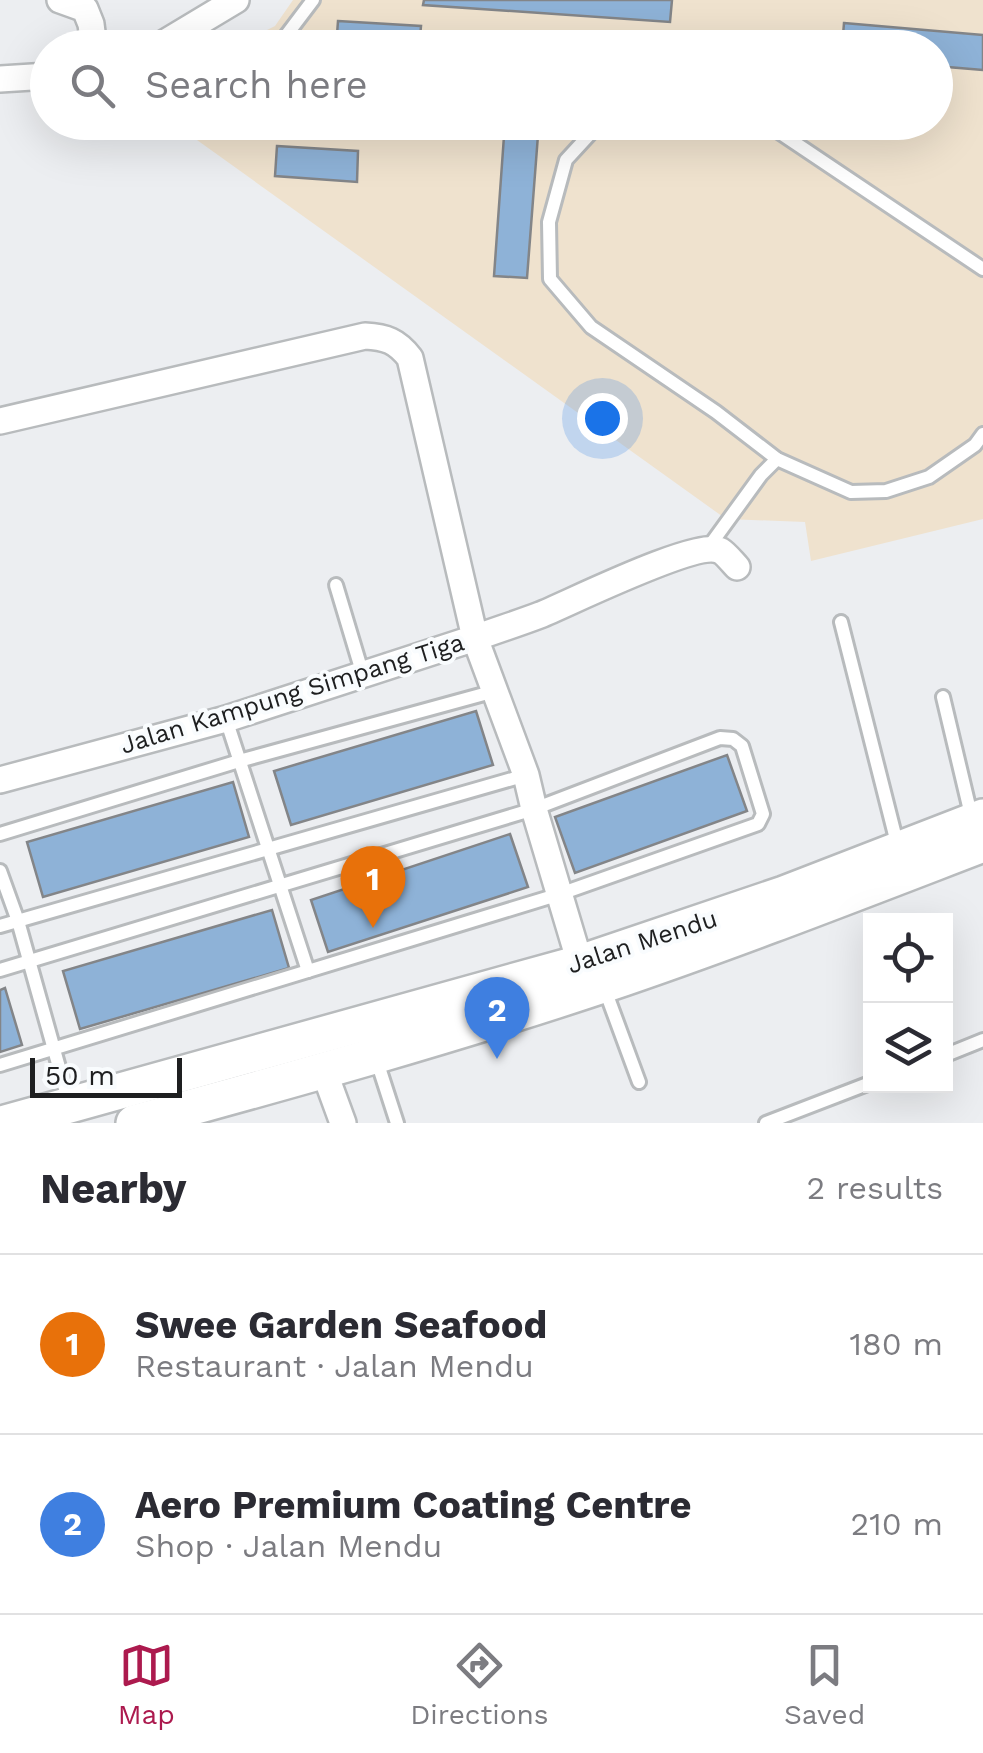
<!DOCTYPE html>
<html lang="en">
<head>
<meta charset="utf-8">
<style>
	:root { --surface:#fff; --page:#f7f7f7; --text:#2b2b33; --muted:#7c7c81; --line:#e1e1e2; --accent:#ac1a4e }
	body { margin:0; font-family:"Work Sans",sans-serif; background:var(--page); color:var(--text) }
	.controls { position:absolute; right:30px; bottom:30px; display:grid; overflow:hidden; border-radius:0px; box-shadow:0 10px 40px #0002 }
	.controls button { width:90px; height:90px; display:grid; place-items:center; padding:0; border:0; border-bottom:2px solid var(--line); background:var(--surface); color:var(--text); font:50px sans-serif }
	.scale { position:absolute; left:30px; bottom:25px; width:152px; box-sizing:border-box; padding-left:10px; border:5px solid #1e1f20; border-top:0; font-size:28px; line-height:35px; white-space:nowrap; color:#1e1f20; -webkit-text-stroke:8px #f9fcfe; paint-order:stroke }
	.you { position:absolute; left:602px; top:418px; width:35px; height:35px; margin:-25px; border:8px solid #fff; border-radius:50%; background:#1a73e8; box-shadow:0 0 0 15px #1a73e833 }
	.badge { display:grid; place-items:center; width:65px; height:65px; border-radius:50%; background:var(--accent); color:#fff; font-size:32px; font-weight:700 }
	.pin { position:absolute; translate:-50% -82px; filter:drop-shadow(0 2px 5px #0008) }
	.pin::after { content:''; position:absolute; top:52px; width:35px; height:30px; background:inherit; clip-path:polygon(0 0,100% 0,50% 100%) }
	.list { margin:0; padding:0; list-style:none }
	h2 { display:flex; justify-content:space-between; align-items:center; height:130px; margin:0; padding:0 40px; font-size:42px }
	h2 small { font-size:32px; font-weight:400; color:var(--muted) }
	.list li { display:grid; grid-template-columns:65px 1fr auto; gap:30px; align-items:center; box-sizing:border-box; height:180px; padding:0 40px; border-top:2px solid var(--line) }
	.list b { display:block; font-size:38px; white-space:nowrap }
	.list p { margin:0; font-size:32px; white-space:nowrap; color:var(--muted) }
	.list em { font-size:32px; font-style:normal; color:var(--muted) }
	.icon { flex:none; width:55px; height:55px; fill:none; stroke:currentColor; stroke-width:2; stroke-linecap:round; stroke-linejoin:round }
	.map { position:relative; flex:none; width:983px; height:1123px; overflow:hidden }
	.search { position:absolute; background:var(--surface); box-shadow:0 10px 40px #0002; left:30px; right:30px; top:30px; height:110px; display:flex; align-items:center; gap:25px; box-sizing:border-box; padding:0 35px; border-radius:55px; color:var(--muted); font-size:38px }
	.sheet { height:490px; background:var(--surface) }
	nav { display:flex; justify-content:space-around; align-items:center; box-sizing:border-box; height:140px; border-top:2px solid var(--line); background:var(--surface); font-size:28px; color:var(--muted) }
	nav a { display:grid; justify-items:center; gap:5px }
	nav .on { color:var(--accent) }
	.map>svg:first-child { display:block }
	.education { fill:#efe2ce }
	.building { fill:#8eb2d7; stroke:#838588; stroke-width:2.5 }
	.lines { fill:none; stroke-linecap:round; stroke-linejoin:round }
	.lane-casing { stroke:#b8bbbd; stroke-width:18 }
	.street-casing { stroke:#b8bbbd; stroke-width:30 }
	.secondary-casing { stroke:#b8bbbd; stroke-width:40 }
	.lane { stroke:#fff; stroke-width:12 }
	.street { stroke:#fff; stroke-width:25 }
	.secondary { stroke:#fff; stroke-width:35 }
	.labels { text-anchor:middle; stroke-width:8; stroke-linejoin:round; paint-order:stroke }
	.street-label { font-size:25px; fill:#1e1f20; stroke:#f9fcfe }
</style>
</head>
<body>
<div class="map">
<svg width="983" height="1123" viewBox="0 0 983 1123">
	<rect width="100%" height="100%" fill="#eceef1"/>
	<!-- education -->
	<path class="education" d="M293,0H983V519L811,561L805,522L726,519L176,125L175,123L936,122V48L233,47L275,26Z"/>
	<!-- building -->
	<g class="building">
		<path d="M424,0H672L670,22L423,5Z"/>
		<path d="M338,21L421,26L419,48H336Z"/>
		<path d="M844,23L983,35V70L936,66V48H842Z"/>
		<path d="M511,36L620,47V48H510Z"/>
		<path d="M505,122H539L527,278L494,276Z"/>
		<path d="M277,146L358,151L357,182L275,176Z"/>
		<path d="M476,711L493,765L291,825L274,771Z"/>
		<path d="M727,755L747,811L575,873L555,817Z"/>
		<path d="M233,782L249,837L43,897L27,842Z"/>
		<path d="M510,834L528,887L328,952L311,900Z"/>
		<path d="M272,910L289,968L80,1029L63,971Z"/>
		<path d="M5,988L22,1045L0,1052V990Z"/>
	</g>
	<g class="lines">
		<defs>
			<g id="lane">
				<path d="M199,24L216,48"/>
				<path d="M269,48L282,41L313,0"/>
				<path d="M601,122L566,160L549,222L550,279L591,327L716,412L777,459L851,492L886,491L929,477L975,445L983,434"/>
				<path d="M764,122L983,269"/>
				<path d="M708,548L761,475L777,459"/>
				<path d="M336,585L363,675"/>
				<path d="M841,622L898,847"/>
				<path d="M943,697L972,819"/>
				<path d="M226,719L308,971"/>
				<path d="M0,834L239,761L495,691"/>
				<path d="M0,871L18,921L69,1103"/>
				<path d="M0,926L526,775"/>
				<path d="M0,970L534,809L720,738L733,739L742,746L763,814L758,824L560,894L0,1065"/>
				<path d="M604,987L639,1082"/>
				<path d="M946,1055L983,1040"/>
				<path d="M376,1058L397,1123"/>
				<path d="M766,1123L870,1083"/>
			</g>
			<g id="street">
				<path d="M60,0L85,9L91,24L94,48"/>
				<path d="M156,48L236,0"/>
				<path d="M0,79L48,76"/>
				<path d="M0,421L365,336C386,337 397,341 410,358L475,638L226,719L0,780"/>
				<path d="M580,963L534,809L526,775L475,638C497,630 519,623 540,615C570,603 697,539 721,551C726,554 733,563 737,567"/>
				<path d="M324,1071L343,1123"/>
			</g>
			<g id="secondary">
				<path d="M5,1123L580,963L784,894L983,817"/>
				<path d="M134,1123C292,1080 450,1036 606,984C733,941 858,892 983,844"/>
			</g>
		</defs>
		<!-- lane casing -->
		<use href="#lane" class="lane-casing"/>
		<!-- street casing -->
		<use href="#street" class="street-casing"/>
		<!-- secondary casing -->
		<use href="#secondary" class="secondary-casing"/>
		<!-- lane -->
		<use href="#lane" class="lane"/>
		<!-- street -->
		<use href="#street" class="street"/>
		<!-- secondary -->
		<use href="#secondary" class="secondary"/>
	</g>
	<g class="labels">
		<!-- street labels -->
		<g class="street-label">
			<text transform="translate(292 693) rotate(-17)" y="9">Jalan Kampung Simpang Tiga</text>
			<text transform="translate(642 941) rotate(-18)" y="9">Jalan Mendu</text>
		</g>
	</g>
</svg>
<div class="controls">
<button><svg class="icon" aria-label="locate" viewBox="0 0 24 24"><circle cx="12" cy="12" r="6"/><path d="M12 2v4M12 18v4M2 12h4M18 12h4"/></svg></button>
<button><svg class="icon" aria-label="layers" viewBox="0 0 24 24"><path d="M12 4l9 5-9 5-9-5zM3 14l9 5 9-5"/></svg></button>
</div>
<div class="scale">50 m</div>
<div class="you"></div>
<div class="pin badge" style="left:373px;top:928px;background:#e8710a">1</div>
<div class="pin badge" style="left:497px;top:1059px;background:#3f7fe0">2</div>
<div class="search"><svg class="icon" aria-label="search" viewBox="0 0 24 24"><circle cx="10" cy="10" r="6"/><path d="M15 15l6 6"/></svg>Search here</div>
</div>
<section class="sheet">
<h2>Nearby<small>2 results</small></h2>
<ul class="list">
<li><span class="badge" style="background:#e8710a">1</span><div><b>Swee Garden Seafood</b><p>Restaurant · Jalan Mendu</p></div><em>180 m</em></li>
<li><span class="badge" style="background:#3f7fe0">2</span><div><b>Aero Premium Coating Centre</b><p>Shop · Jalan Mendu</p></div><em>210 m</em></li>
</ul>
</section>
<nav>
<a class="on"><svg class="icon" aria-label="map" viewBox="0 0 24 24"><path d="M3 6l6-2 6 2 6-2v14l-6 2-6-2-6 2zM9 4v14M15 6v14"/></svg>Map</a>
<a><svg class="icon" aria-label="directions" viewBox="0 0 24 24"><path d="M12 3l9 9-9 9-9-9zM9 14v-3h6M13 9l2 2-2 2"/></svg>Directions</a>
<a><svg class="icon" aria-label="saved" viewBox="0 0 24 24"><path d="M7 4h10v16l-5-4-5 4z"/></svg>Saved</a>
</nav>
</body>
</html>
